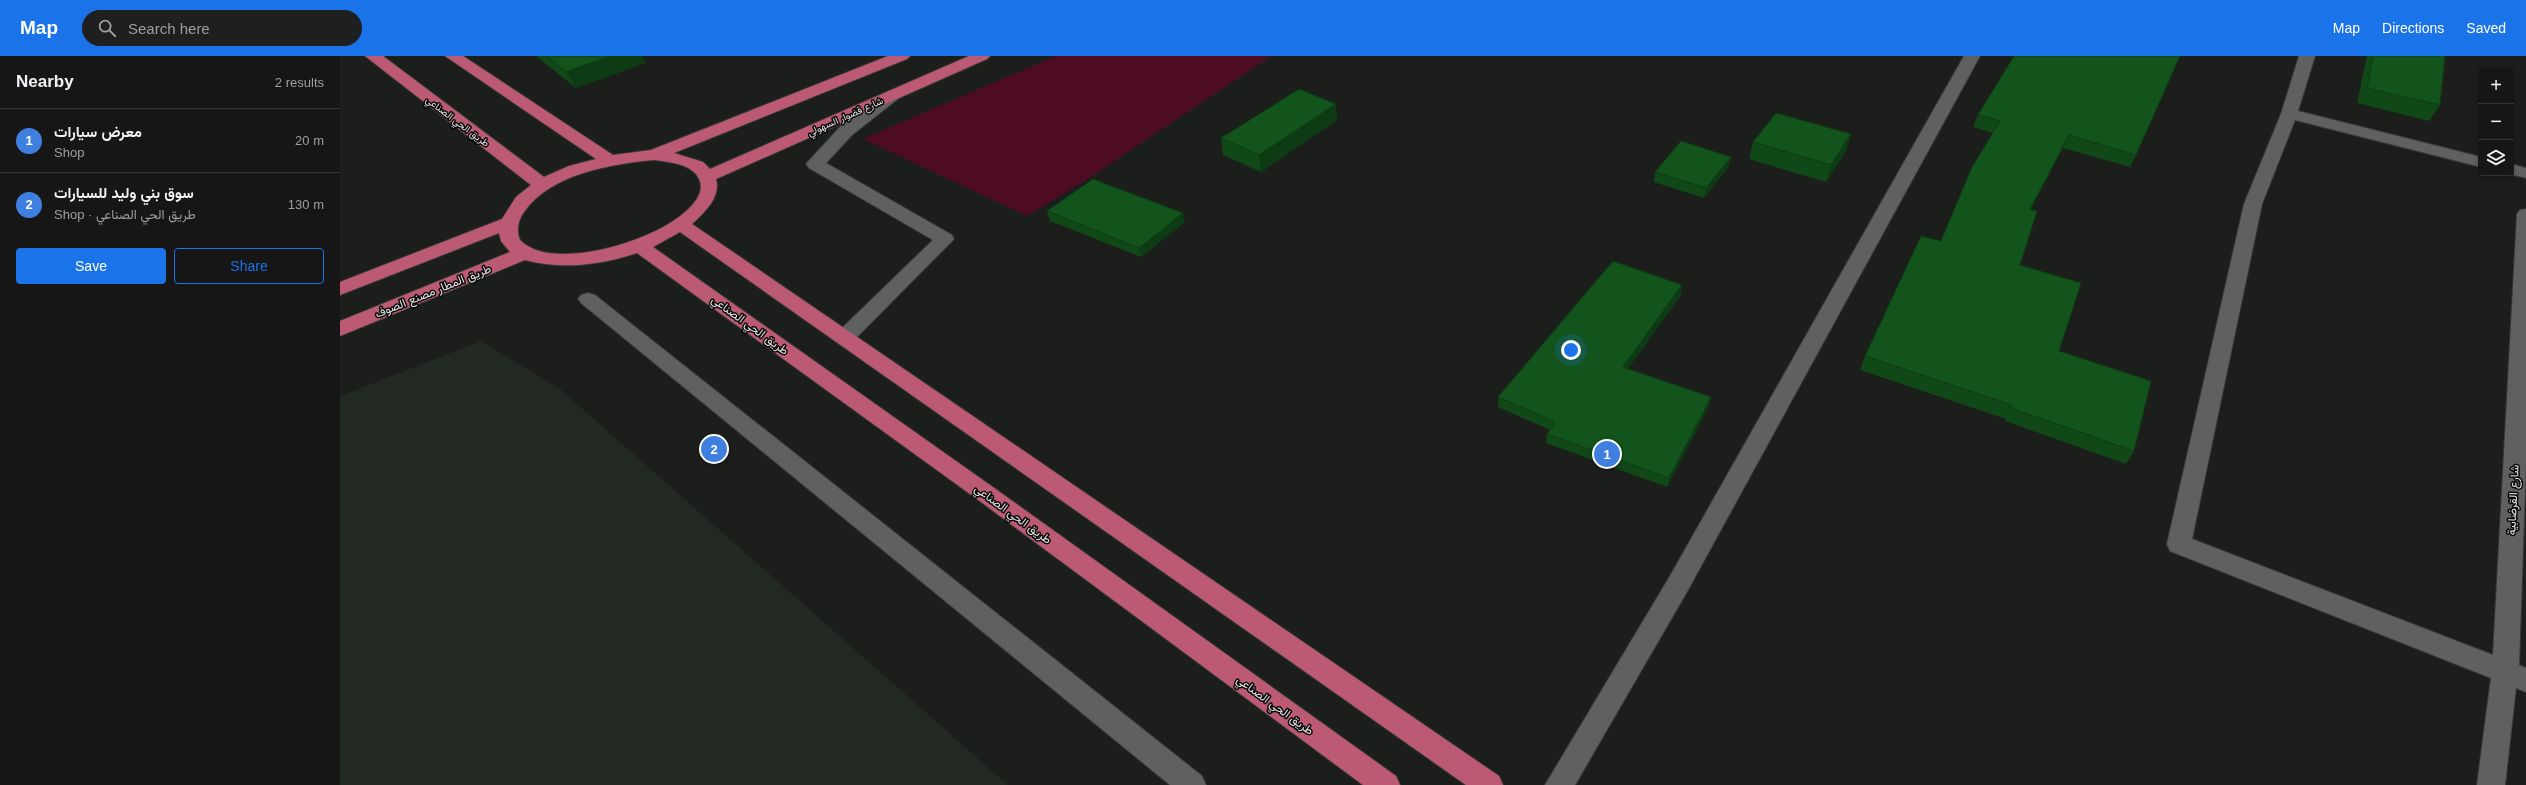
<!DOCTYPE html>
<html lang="en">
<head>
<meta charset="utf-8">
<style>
	:root { --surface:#151615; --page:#1e1f1e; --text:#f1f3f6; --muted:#9d9fa0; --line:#343534; --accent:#1a73e8 }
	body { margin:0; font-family:Arial,Vazirmatn,sans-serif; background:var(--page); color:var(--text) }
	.controls { position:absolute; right:12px; top:12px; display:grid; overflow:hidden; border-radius:4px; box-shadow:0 2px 6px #0003 }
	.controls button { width:36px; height:36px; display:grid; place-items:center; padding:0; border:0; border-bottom:1px solid var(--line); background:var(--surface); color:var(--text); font:20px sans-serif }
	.you { position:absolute; left:1231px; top:294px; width:14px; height:14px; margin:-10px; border:3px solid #fff; border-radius:50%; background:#1a73e8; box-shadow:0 0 0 6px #1a73e833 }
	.badge { display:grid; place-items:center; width:26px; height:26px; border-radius:50%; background:var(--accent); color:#fff; font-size:13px; font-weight:700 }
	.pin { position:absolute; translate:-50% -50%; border:2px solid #fff; box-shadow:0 1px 4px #0006 }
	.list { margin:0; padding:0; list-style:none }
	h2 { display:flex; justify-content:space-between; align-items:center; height:52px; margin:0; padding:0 16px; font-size:17px }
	h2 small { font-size:13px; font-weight:400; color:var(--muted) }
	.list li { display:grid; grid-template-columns:26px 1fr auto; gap:12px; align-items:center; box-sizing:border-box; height:64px; padding:0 16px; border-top:1px solid var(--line) }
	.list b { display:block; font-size:15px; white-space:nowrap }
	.list p { margin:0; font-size:13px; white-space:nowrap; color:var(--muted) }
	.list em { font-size:13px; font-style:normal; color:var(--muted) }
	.actions { display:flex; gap:8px; padding:12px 16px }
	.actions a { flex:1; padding:9px 0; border:1px solid var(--accent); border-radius:4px; text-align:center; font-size:14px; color:var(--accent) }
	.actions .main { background:var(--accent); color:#fff }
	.icon { flex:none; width:22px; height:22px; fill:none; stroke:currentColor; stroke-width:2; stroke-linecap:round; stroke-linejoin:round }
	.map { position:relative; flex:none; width:2186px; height:729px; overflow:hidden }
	header { display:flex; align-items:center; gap:24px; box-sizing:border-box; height:56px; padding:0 20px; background:var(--accent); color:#fff }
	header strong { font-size:19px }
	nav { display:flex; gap:22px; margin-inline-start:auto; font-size:14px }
	.search { width:280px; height:36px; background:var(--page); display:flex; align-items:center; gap:10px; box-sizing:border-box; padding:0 14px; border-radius:22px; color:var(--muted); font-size:15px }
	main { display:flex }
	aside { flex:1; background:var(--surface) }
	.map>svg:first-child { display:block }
	.built { fill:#222822 }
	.green { fill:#4d0c21 }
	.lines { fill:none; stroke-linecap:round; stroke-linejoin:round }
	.service-casing { stroke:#383938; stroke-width:2 }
	.minor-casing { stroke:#383938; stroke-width:2 }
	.trunk-casing { stroke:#383938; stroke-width:2 }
	.service { fill:#5e615e; fill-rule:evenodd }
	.minor { fill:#5e615e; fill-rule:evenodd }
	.trunk { fill:#bc5a73; fill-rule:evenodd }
	.wall { fill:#104818 }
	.shaded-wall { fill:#0d3b14 }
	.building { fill:#13541c; stroke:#0d3b14 }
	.labels { text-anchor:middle; stroke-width:3; stroke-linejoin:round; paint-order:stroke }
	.far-street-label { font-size:10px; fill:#e4e5e4; stroke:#070807 }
	.street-label { font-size:12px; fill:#e4e5e4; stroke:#070807 }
</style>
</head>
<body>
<header>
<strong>Map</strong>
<div class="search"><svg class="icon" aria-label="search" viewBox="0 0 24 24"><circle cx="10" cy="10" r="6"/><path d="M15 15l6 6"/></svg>Search here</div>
<nav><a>Map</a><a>Directions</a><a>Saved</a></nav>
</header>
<main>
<aside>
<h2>Nearby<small>2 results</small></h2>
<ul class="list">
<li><span class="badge" style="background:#3f7fe0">1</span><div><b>معرض سيارات</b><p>Shop</p></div><em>20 m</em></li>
<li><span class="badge" style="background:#3f7fe0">2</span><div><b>سوق بني وليد للسيارات</b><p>Shop · طريق الحي الصناعي</p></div><em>130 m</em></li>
</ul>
<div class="actions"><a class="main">Save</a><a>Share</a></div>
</aside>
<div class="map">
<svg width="2186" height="729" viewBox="0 0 2186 729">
	<rect width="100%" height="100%" fill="#1c1e1c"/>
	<!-- built -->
	<path class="built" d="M141,285L220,333L668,729H0V340Z"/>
	<!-- green -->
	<path class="green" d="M716,0H931L743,126L687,160L523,83Z"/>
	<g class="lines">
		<defs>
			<g id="service">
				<path d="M553,34L559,36L561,39L559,42L512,79L486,107L612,179L614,183L512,286L505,288L498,286L495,281L498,276L593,184L469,112L466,108L500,71L547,36Z"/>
				<path d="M248,237L255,239L862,720L866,729H830L241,247L238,243L241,239Z"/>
			</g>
			<g id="minor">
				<path d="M1624,0H1640L1348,534L1235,729H1205L1330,520Z"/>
				<path d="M1959,0H1975L1958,55L2141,101V111L1955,64L1922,148L1852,483L2153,599L2177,158L2180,154L2186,153V406L2179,609L2186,612V636L2176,632L2165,729H2137L2151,622L1830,495L1827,488L1904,148L1941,58Z"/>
				<path d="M2171,108L2186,112V122L2166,117H2171Z"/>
			</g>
			<path id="trunk" d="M25,0H43L204,121L229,110L256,103L105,0H123L273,99L311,94L548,0H570L567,3L334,97L363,106L370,113L629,0H650L647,3L376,123C381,141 365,156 352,168L1159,720L1163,729H1126L340,176L313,191L657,434L1056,720L1060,729H1023L641,446L297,197C261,209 222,214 185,204L0,280V265L170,196L161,185L159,177L0,239V226L162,163L176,141L191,129ZM314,104C327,106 350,107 358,121C384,164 219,226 180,184C176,175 178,164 184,156C210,118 271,108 314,104Z"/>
		</defs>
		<!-- service casing -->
		<use href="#service" class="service-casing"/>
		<!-- minor casing -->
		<use href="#minor" class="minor-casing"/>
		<!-- trunk casing -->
		<use href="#trunk" class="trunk-casing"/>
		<!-- service -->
		<use href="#service" class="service"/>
		<!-- minor -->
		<use href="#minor" class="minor"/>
		<!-- trunk -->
		<use href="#trunk" class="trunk"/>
	</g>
	<!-- wall -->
	<g class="wall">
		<path d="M196,0H302L305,7L236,32Z"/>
		<path d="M1674,0L1796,99L1790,111L1723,92L1691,153L1680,209L1719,295L1794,395L1786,408L1665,365L1666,363L1520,314L1525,300L1601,185L1653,77L1633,71L1638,59Z"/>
		<path d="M2027,0H2105L2100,49L2089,65L2017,47Z"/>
		<path d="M997,64L921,116L883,99L881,82Z"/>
		<path d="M1511,78L1506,95L1486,126L1409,103L1413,86Z"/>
		<path d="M1391,101L1389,110L1364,142L1314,126L1315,116Z"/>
		<path d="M707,155L845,166L801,201L710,165Z"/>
		<path d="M1341,239L1288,312L1369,350L1327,431L1206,387L1207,378L1210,374L1158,351V341Z"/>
	</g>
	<!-- shaded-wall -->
	<g class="shaded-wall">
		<path d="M270,0H302L305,7L236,32L226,16Z"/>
		<path d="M996,48L997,64L921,116L919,99Z"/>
		<path d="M1511,78L1506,95L1486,126L1491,109Z"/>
		<path d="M1729,79L1723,92L1684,166L1690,153Z"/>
		<path d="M1391,101L1389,110L1364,142L1366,132Z"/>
		<path d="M843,157L845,166L801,201L799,192Z"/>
		<path d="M1342,229L1341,239L1282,321L1283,311Z"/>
		<path d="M1371,341L1369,350L1327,431L1329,422Z"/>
	</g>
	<!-- building -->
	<g class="building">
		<path d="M207,0H270L226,16Z"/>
		<path d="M1674,0H1840L1796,99L1729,79L1690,153L1697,155L1680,209L1741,227L1719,295L1811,325L1794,395L1671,352L1672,349L1525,300L1581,180L1601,185L1632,111L1660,65L1638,59Z"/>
		<path d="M2033,0H2105L2100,49L2027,32Z"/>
		<path d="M959,33L996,48L919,99L881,82Z"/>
		<path d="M1436,57L1511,78L1491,109L1413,86Z"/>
		<path d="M1341,85L1391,101L1366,132L1315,116Z"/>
		<path d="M753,123L843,157L799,192L707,155Z"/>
		<path d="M1273,205L1342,229L1283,311L1371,341L1329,422L1207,378L1215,366L1158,341Z"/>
	</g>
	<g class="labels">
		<!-- far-street labels -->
		<g class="far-street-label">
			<text transform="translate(505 60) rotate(-24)" y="4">شارع قضوار السهولي</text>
			<text transform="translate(118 65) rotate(37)" y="4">طريق الحي الصناعي</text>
		</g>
		<!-- street labels -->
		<g class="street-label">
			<text transform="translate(93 235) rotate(-22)" y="4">طريق المطار مصنع الصوف</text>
			<text transform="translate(410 269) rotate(36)" y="4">طريق الحي الصناعي</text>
			<text transform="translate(2173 444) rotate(-87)" y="4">شارع القرضابية</text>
			<text transform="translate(673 458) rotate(36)" y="4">طريق الحي الصناعي</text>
			<text transform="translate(935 649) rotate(36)" y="4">طريق الحي الصناعي</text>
		</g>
	</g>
</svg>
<div class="controls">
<button>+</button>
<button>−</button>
<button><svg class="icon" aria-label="layers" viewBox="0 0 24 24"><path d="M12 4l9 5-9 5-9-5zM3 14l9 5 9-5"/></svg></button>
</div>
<div class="you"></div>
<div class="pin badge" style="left:1267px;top:398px;background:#3f7fe0">1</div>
<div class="pin badge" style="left:374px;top:393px;background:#3f7fe0">2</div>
</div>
</main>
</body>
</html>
